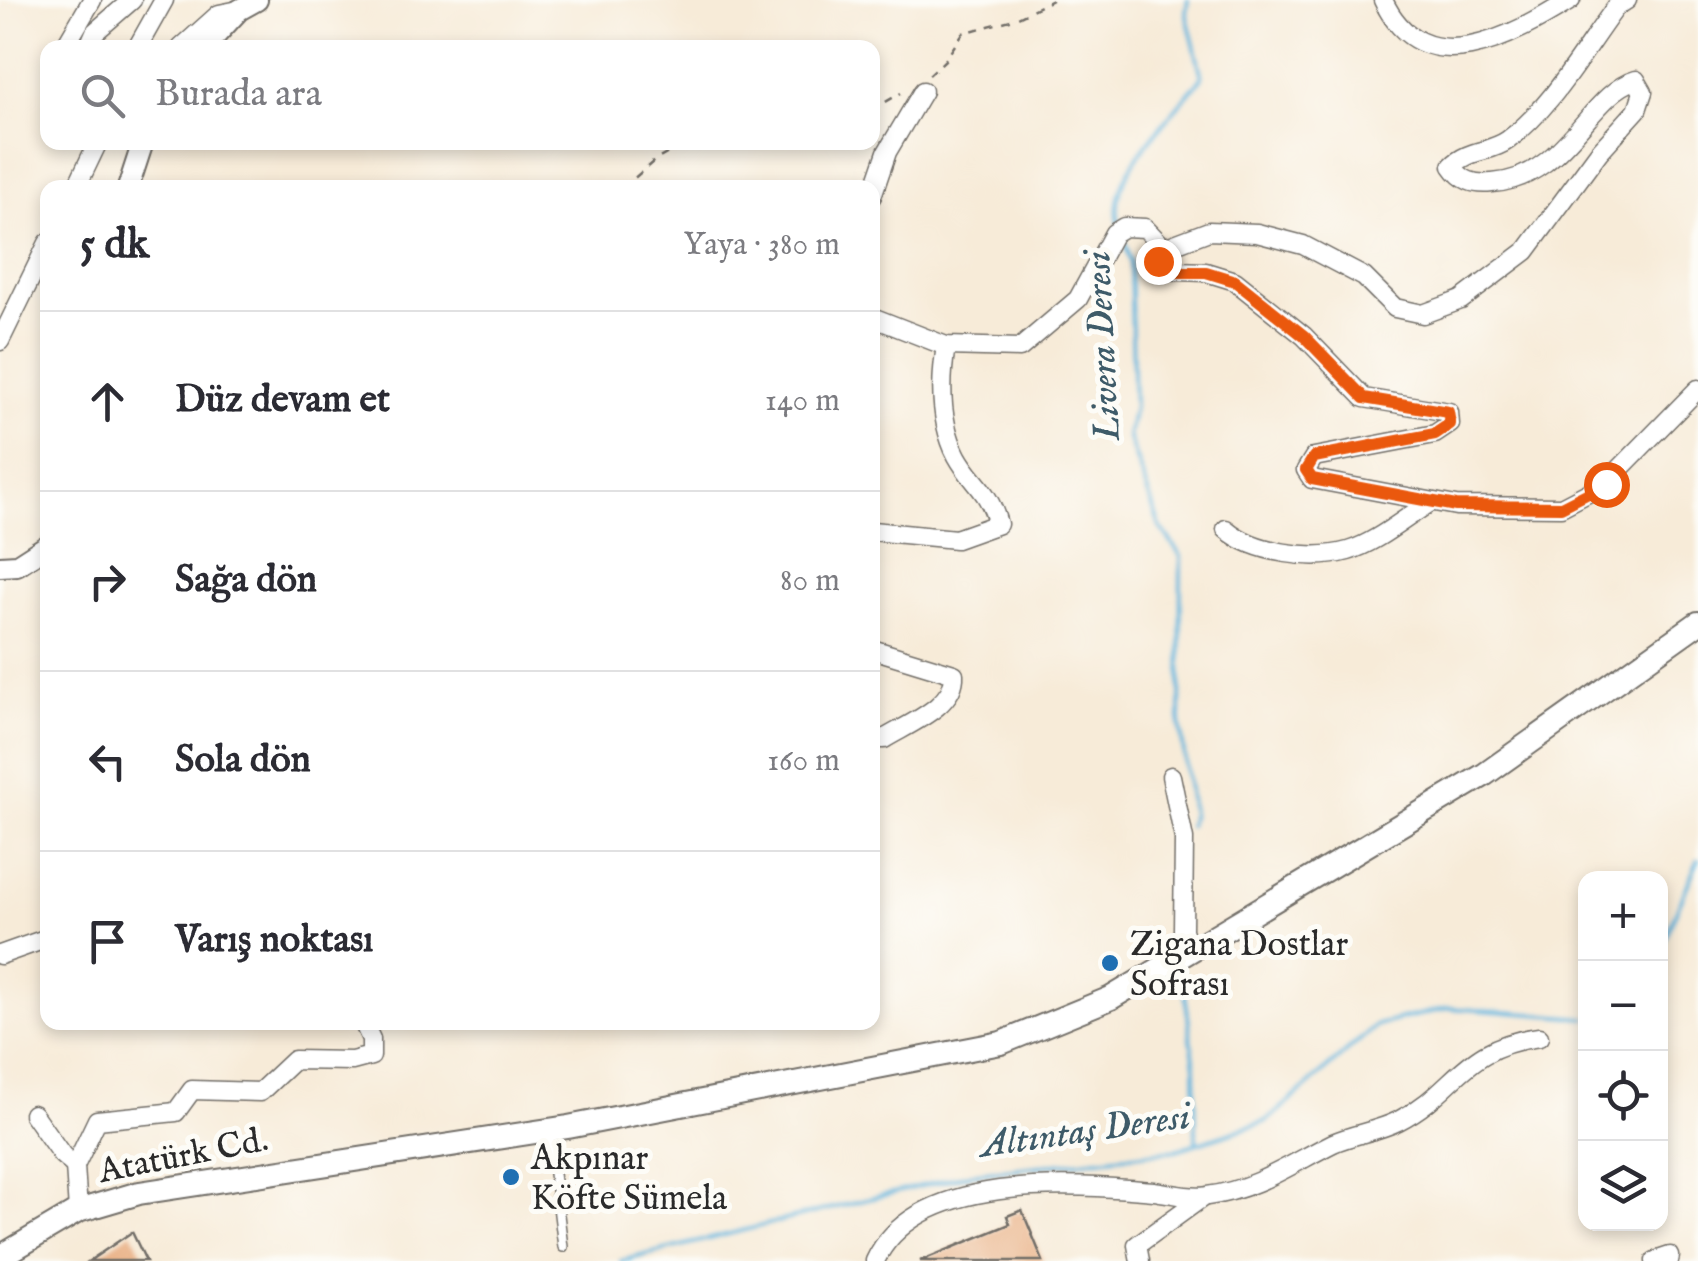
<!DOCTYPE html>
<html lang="tr">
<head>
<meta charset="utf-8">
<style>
	:root { --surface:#fff; --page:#f7f7f7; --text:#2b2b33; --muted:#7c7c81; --line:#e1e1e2 }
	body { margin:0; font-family:"IM FELL English",serif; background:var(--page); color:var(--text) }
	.controls { position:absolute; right:30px; bottom:30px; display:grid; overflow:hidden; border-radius:20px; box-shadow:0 5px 15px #0003 }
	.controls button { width:90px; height:90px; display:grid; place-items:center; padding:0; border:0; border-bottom:2px solid var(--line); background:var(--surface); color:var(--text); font:50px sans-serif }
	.stop { position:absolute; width:30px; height:30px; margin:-22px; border:8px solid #ea580c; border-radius:50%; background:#fff }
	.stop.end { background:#ea580c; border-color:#fff; box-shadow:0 2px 10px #0008 }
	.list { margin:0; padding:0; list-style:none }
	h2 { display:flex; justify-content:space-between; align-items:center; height:130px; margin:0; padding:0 40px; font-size:42px }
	h2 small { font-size:32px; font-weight:400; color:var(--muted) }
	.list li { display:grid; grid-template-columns:65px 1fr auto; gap:30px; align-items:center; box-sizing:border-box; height:180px; padding:0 40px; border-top:2px solid var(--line) }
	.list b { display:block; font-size:38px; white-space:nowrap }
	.list em { font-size:32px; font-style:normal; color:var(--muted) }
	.icon { flex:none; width:55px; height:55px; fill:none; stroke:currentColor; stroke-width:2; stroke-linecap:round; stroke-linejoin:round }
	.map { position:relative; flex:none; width:1698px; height:1261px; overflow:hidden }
	.search { position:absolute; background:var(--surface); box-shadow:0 5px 15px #0003; left:40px; top:40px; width:840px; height:110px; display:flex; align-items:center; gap:25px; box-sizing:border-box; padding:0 35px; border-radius:20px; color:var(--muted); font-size:38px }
	.panel { position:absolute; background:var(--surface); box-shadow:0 5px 15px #0003; left:40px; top:180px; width:840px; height:850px; border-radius:20px }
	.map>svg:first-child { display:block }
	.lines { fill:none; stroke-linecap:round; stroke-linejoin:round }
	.stream { stroke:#60b5dd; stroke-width:4 }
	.building { fill:#eab48a }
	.service-casing { stroke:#726e68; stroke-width:12 }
	.minor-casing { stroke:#726e68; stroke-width:21 }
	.tertiary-casing { stroke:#726e68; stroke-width:24 }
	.secondary-casing { stroke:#726e68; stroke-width:26 }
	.path { stroke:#726e68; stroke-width:2.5; stroke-dasharray:8 8; stroke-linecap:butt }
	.service { stroke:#fff; stroke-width:9 }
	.minor { stroke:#fff; stroke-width:18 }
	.tertiary { stroke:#fff; stroke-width:20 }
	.secondary { stroke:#fff; stroke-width:22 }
	.route { stroke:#ea580c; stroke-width:12 }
	.poi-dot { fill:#1f6fb2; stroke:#fdfcf7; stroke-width:4 }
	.labels { text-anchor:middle; stroke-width:10; stroke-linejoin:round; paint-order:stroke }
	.poi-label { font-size:35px; fill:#2b2b2b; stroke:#fdfcf7; text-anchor:start }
	.street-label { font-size:35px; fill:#2b2b2b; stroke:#fdfcf7 }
	.water-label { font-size:38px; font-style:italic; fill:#3e5b69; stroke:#fdfcf7 }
</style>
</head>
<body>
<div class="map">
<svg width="1698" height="1261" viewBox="0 0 1698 1261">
	<rect width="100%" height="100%" fill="#fdfcf7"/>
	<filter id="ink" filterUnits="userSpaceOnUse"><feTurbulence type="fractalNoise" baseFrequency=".01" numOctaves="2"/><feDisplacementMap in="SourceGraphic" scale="20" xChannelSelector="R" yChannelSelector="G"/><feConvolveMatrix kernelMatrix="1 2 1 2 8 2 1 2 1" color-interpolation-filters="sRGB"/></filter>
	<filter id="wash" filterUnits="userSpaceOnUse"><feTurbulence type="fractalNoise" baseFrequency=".0048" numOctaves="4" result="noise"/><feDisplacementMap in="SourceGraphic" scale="40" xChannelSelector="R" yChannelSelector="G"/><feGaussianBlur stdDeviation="2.25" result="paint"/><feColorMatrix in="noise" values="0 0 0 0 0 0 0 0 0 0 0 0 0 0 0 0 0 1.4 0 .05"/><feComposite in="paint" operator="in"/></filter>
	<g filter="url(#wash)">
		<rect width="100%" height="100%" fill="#f7ebd8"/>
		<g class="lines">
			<!-- stream -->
			<g class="stream">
				<path d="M1119,223C1106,174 1175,114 1202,77L1186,12L1188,0"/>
				<path d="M1123,237L1130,262L1134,407L1128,436L1160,527L1181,556L1180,723L1192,813L1189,826"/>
				<path d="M1175,919L1171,894L1176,874"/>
				<path d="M1660,950L1698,860"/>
				<path d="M1182,971L1195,1067L1196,1143"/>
				<path d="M621,1261L969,1174L1176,1150L1267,1121L1377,1025L1448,1008L1586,1018"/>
			</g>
		</g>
		<g id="blocks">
			<!-- building -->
			<g class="building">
				<path d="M1022,1210L1043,1261H920L1010,1224L1007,1216Z"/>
				<path d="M132,1232L146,1261H89Z"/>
			</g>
		</g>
	</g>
	<g filter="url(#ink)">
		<use href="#blocks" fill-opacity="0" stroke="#726e68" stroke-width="2.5"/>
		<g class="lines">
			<defs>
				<path id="service" d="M549,1133L563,1247"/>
				<g id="minor">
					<path d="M1383,0C1423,87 1513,36 1571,0"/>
					<path d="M1627,0L1616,7C1583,51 1553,106 1508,140C1490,153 1469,149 1452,166C1462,181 1474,185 1492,183C1565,179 1589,93 1636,80L1643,92L1637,110L1599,152L1526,251L1461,300L1423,314L1395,308L1364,277L1303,245L1257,233L1209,231L1164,248L1158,261L1177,271L1206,272L1235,281L1304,336L1364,398L1449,412L1450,424L1435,434L1314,457L1306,470L1312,479L1456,506L1561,507L1605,484L1698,389"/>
					<path d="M64,48L92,0"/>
					<path d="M88,48L95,32L132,0"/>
					<path d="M137,48L164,0"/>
					<path d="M181,48L219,14L239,10"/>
					<path d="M76,188L98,142"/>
					<path d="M872,196L887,152L923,91"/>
					<path d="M872,317L946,346L1020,348L1078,299L1114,233L1124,227L1145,228L1164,248"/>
					<path d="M0,341L48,243"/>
					<path d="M1226,529C1254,553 1313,561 1348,551C1376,543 1406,517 1431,502"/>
					<path d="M872,531L956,539L998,524C988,488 973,485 957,456C940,423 940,382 946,346"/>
					<path d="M872,649L954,674C956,706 908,724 884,739H872"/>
					<path d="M1171,776L1184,839L1183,930L1190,951"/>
					<path d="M0,955L48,938"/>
					<path d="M33,1114L62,1155L75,1166"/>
					<path d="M78,1211L75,1166L97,1120L176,1112L192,1090L260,1092L294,1060L352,1061L371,1056V1039L363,1022"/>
					<path d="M875,1261C916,1172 1073,1184 1154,1191C1171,1193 1190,1199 1207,1196C1255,1190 1291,1164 1333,1143C1354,1134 1378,1131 1398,1121C1458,1090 1461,1047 1539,1037"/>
					<path d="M1140,1261L1137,1245L1203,1197"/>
					<path d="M1655,1261L1670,1256L1669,1261"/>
				</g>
				<g id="tertiary">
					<path d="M204,48L239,10L257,0"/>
					<path d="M128,188L143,142"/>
					<path d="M0,566L17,565L48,545"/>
				</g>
				<path id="secondary" d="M0,1257L78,1211L139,1193L568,1127L1001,1043L1111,998L1484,775L1698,623"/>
			</defs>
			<!-- service casing -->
			<use href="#service" class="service-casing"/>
			<!-- minor casing -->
			<use href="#minor" class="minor-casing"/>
			<!-- tertiary casing -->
			<use href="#tertiary" class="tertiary-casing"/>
			<!-- secondary casing -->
			<use href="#secondary" class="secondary-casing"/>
			<!-- path -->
			<g class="path">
				<path d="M929,75L945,60L963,33L1014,19L1052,0"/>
				<path d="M872,110L901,93"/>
				<path d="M623,188L654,161L688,142"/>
			</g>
			<!-- service -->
			<use href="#service" class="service"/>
			<!-- minor -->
			<use href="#minor" class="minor"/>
			<!-- tertiary -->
			<use href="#tertiary" class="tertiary"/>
			<!-- secondary -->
			<use href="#secondary" class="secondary"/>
		</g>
	</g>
	<g class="lines" filter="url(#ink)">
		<!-- route -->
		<path class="route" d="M1158,261L1177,272H1206L1235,281L1304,336L1364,398L1448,412L1450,424L1435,434L1314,457L1306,470L1312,479L1456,506L1561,507L1606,484"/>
	</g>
	<!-- markers -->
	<g class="poi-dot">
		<circle cx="1110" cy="963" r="10"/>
		<circle cx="511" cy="1177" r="10"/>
	</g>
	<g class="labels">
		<!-- poi labels -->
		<g class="poi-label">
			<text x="1130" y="955">Zigana Dostlar<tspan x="1130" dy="40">Sofrası</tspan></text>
			<text x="531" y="1169">Akpınar<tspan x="531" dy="40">Köfte Sümela</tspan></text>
		</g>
		<!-- street labels -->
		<g class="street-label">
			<text transform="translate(183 1154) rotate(-11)" y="12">Atatürk Cd.</text>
		</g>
		<!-- water labels -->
		<g class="water-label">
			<text transform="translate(1101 346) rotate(-93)" y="13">Livera Deresi</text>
			<text transform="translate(1085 1129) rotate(-8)" y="13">Altıntaş Deresi</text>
		</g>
	</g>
</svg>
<div class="controls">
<button>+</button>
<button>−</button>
<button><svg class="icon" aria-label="locate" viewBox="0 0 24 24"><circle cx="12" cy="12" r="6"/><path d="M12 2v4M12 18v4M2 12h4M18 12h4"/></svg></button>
<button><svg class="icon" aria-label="layers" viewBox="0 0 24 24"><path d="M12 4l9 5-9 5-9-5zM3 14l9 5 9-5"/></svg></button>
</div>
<div class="stop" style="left:1606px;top:484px"></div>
<div class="stop end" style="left:1158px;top:261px"></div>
<div class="search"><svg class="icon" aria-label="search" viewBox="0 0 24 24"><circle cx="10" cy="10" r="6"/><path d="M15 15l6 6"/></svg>Burada ara</div>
<section class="panel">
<h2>5 dk<small>Yaya · 380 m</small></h2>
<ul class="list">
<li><svg class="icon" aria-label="ahead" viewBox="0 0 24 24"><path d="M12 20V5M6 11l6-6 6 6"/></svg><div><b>Düz devam et</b></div><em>140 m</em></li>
<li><svg class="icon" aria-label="right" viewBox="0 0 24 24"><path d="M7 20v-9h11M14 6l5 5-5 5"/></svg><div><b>Sağa dön</b></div><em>80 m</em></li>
<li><svg class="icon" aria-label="left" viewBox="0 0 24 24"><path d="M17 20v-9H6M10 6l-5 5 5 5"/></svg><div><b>Sola dön</b></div><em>160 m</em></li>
<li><svg class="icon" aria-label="arrive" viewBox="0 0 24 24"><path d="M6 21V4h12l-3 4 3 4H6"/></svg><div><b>Varış noktası</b></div></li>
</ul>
</section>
</div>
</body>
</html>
